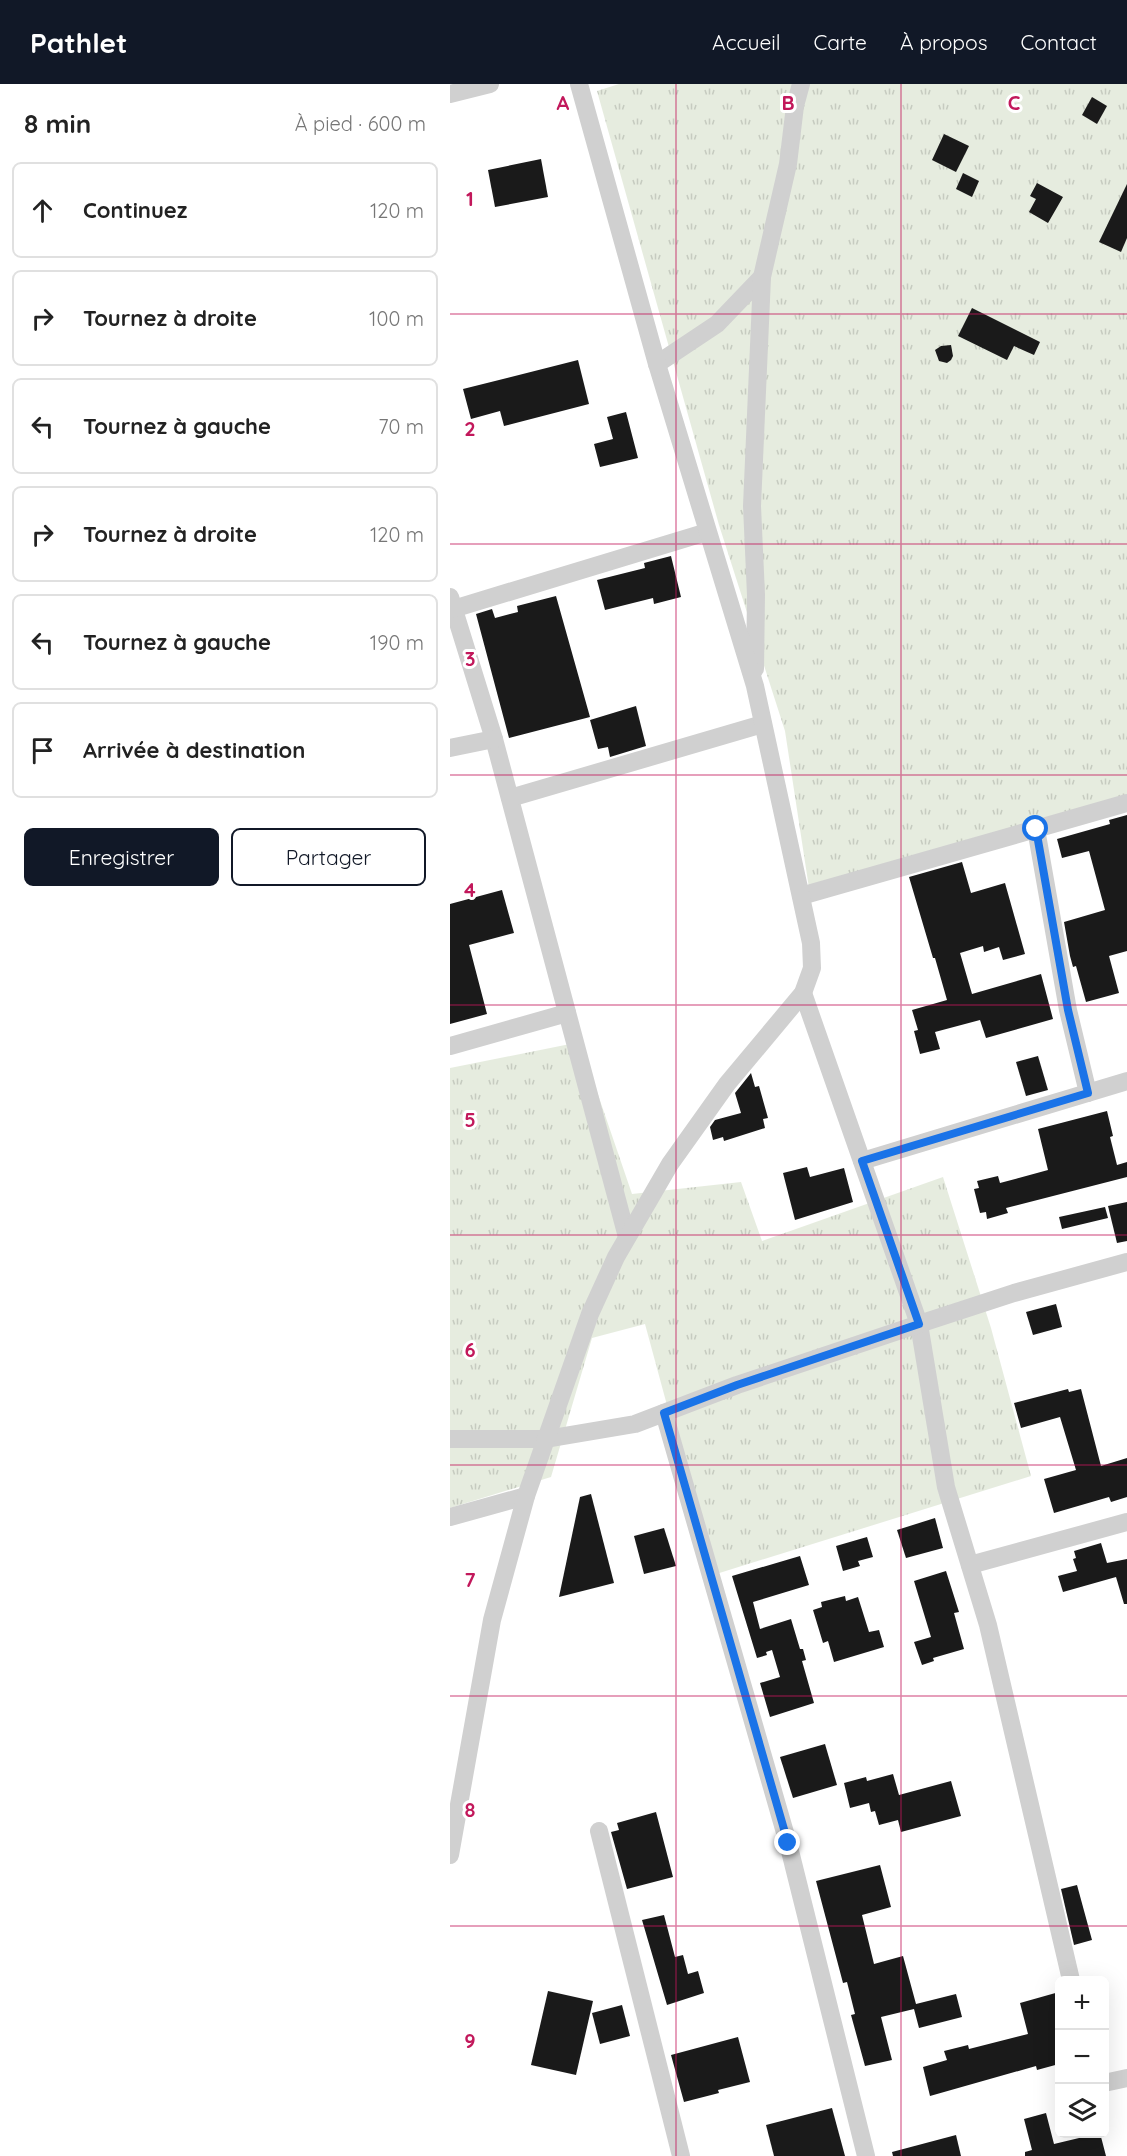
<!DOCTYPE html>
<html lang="fr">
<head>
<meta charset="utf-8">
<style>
	:root { --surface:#fff; --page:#f6f6f6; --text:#222; --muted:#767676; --line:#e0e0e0; --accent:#111827 }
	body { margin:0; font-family:Quicksand,sans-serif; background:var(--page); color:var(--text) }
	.controls { position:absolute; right:18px; bottom:18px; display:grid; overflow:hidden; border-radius:9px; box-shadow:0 6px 24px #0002 }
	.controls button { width:54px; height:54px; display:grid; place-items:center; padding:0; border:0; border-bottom:2px solid var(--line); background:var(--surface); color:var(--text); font:30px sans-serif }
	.stop { position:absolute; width:18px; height:18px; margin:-14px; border:4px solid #1a73e8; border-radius:50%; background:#fff }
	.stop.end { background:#1a73e8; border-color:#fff; box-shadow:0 2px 6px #0008 }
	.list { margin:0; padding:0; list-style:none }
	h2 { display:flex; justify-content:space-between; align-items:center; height:78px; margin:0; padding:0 24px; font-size:26px }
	h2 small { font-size:20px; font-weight:400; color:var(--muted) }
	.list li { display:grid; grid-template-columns:39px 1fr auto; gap:18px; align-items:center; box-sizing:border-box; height:96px; margin:0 12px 12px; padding:0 12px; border:2px solid var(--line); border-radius:9px }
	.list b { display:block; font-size:22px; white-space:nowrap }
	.list em { font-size:20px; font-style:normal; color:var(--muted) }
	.actions { display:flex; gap:12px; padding:18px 24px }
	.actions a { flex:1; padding:14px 0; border:2px solid var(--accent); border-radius:9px; text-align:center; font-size:21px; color:var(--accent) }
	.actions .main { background:var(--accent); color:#fff }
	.icon { flex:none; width:33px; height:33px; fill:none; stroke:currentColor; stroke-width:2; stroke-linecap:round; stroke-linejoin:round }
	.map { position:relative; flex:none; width:677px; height:2072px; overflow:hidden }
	header { display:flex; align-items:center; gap:36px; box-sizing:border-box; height:84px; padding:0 30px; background:var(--accent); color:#fff }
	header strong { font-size:28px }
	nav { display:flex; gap:33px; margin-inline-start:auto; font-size:21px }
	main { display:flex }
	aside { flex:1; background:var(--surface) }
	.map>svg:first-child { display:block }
	.grass { fill:url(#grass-tufts) }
	.building { fill:#1a1a1a }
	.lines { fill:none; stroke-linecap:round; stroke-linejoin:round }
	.street { stroke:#d0d0d0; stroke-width:18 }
	.route { stroke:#1a73e8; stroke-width:8 }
	.grid { fill:none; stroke:#c2185b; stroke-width:1.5; stroke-opacity:0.55 }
	.grid-label { font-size:20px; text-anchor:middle; font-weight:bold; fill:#c2185b; stroke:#fff; stroke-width:6; stroke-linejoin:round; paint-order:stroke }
</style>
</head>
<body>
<header>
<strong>Pathlet</strong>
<nav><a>Accueil</a><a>Carte</a><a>À propos</a><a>Contact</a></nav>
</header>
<main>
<aside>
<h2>8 min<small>À pied · 600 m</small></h2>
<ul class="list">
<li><svg class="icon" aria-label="ahead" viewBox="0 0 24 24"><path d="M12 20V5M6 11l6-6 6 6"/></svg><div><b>Continuez</b></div><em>120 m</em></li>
<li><svg class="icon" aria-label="right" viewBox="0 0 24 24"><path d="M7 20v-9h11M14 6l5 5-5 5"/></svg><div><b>Tournez à droite</b></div><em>100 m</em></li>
<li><svg class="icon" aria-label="left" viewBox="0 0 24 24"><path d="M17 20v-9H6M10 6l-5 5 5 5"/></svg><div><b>Tournez à gauche</b></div><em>70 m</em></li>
<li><svg class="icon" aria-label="right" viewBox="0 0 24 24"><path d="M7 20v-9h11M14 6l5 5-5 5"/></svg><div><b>Tournez à droite</b></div><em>120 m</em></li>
<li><svg class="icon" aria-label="left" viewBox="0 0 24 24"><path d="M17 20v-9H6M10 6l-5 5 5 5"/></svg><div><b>Tournez à gauche</b></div><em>190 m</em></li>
<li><svg class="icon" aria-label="arrive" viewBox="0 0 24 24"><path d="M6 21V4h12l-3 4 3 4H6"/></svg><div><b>Arrivée à destination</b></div></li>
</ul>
<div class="actions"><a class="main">Enregistrer</a><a>Partager</a></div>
</aside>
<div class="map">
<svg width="677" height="2072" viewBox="0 0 677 2072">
	<defs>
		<pattern id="grass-tufts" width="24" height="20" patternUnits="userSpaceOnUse" patternTransform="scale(1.5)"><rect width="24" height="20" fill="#e6ecdf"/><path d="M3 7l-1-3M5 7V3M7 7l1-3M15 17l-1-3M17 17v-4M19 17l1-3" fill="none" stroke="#c6cbc0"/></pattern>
	</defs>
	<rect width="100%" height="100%" fill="#fff"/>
	<!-- grass -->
	<g class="grass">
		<path d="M169,0H677V715L359,804L335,647L269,441L147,7Z"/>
		<path d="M130,958L182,1110L291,1098L312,1157L493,1093L541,1244L581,1392L263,1491L195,1240L142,1254L101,1393L0,1424V984Z"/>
	</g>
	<!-- building -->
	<g class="building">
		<path d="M642,13L657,22L647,40L632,31Z"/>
		<path d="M494,50L519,62L506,88L482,76Z"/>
		<path d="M91,75L98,113L45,123L38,86Z"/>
		<path d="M513,89L529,97L522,113L506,105Z"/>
		<path d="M587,99L613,113L598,139L579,128L586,115L580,112Z"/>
		<path d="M677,100V154L671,168L649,158Z"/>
		<path d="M522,224L590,258L584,271L564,262L557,276L508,252Z"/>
		<path d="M501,261L503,272L501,276L497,279L489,277L485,266L491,262Z"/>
		<path d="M128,276L139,320L54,342L50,327L21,335L13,305Z"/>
		<path d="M176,328L188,374L150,383L144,360L163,355L157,333Z"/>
		<path d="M221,472L231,513L204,520L203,514L155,526L147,496L195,484L194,479Z"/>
		<path d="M106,512L140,633L59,654L26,530L42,525L45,534L68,528L67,522Z"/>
		<path d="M186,622L196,662L160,673L158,663L148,665L140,636Z"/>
		<path d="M677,731V867L659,872L669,909L636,918L626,882L623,883L620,872L614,838L655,826L639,767L612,774L607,755L660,740L659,736Z"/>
		<path d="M512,778L521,809L555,799L575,870L553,876L549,863L534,868L533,862L510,869L522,910L591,890L603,935L536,954L530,936L485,948L490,965L470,970L464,947L468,946L462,926L497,916L485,874H483L459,793Z"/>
		<path d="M52,806L64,849L19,861L37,930L0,940V820Z"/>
		<path d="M588,972L598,1006L576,1012L566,978Z"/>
		<path d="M301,989L305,1003L309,1002L318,1034L313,1035L315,1044L274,1057L273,1053L263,1056L260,1043L265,1036L291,1029L285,1009Z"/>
		<path d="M657,1027L663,1052L660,1053L667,1081L677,1078V1093L556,1124L558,1129L537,1135L536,1128L530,1129L524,1105L529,1104L527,1097L548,1092L550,1099L598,1086L588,1045Z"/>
		<path d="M357,1083L360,1093L394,1084L403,1118L345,1136L333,1089Z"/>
		<path d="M677,1118V1157L667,1159L658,1122Z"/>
		<path d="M655,1123L658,1134L612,1145L609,1133Z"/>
		<path d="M606,1220L612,1243L583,1251L576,1228Z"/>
		<path d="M618,1305L619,1308L631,1305L651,1382L677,1374V1413L661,1418L659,1413L604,1429L594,1395L626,1386L610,1333L571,1344L564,1319Z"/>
		<path d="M141,1410L164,1499L109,1513L130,1413Z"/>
		<path d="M485,1434L493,1464L456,1474L447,1446Z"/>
		<path d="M214,1444L226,1482L194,1490L184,1452Z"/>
		<path d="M417,1453L423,1473L408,1477L410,1482L393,1487L386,1462Z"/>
		<path d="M651,1459L657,1479L677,1475V1520H674L666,1493L613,1508L608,1492L627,1487L623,1475L626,1474L624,1467Z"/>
		<path d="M350,1472L359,1501L303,1518L310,1545L341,1535L350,1565H353L356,1576L352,1577L364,1619L320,1633L310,1599L330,1593L322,1566L316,1568L317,1571L307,1574L282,1492Z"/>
		<path d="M496,1487L509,1528L504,1529L514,1565L483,1574L484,1577L472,1581L464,1558L481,1553L464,1497Z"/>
		<path d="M395,1512L396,1517L408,1513L419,1548L429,1546L434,1563L384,1578L378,1557L373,1559L363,1526L372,1523L371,1518Z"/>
		<path d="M375,1660L387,1701L343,1714L330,1673Z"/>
		<path d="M443,1690L449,1711L501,1697L511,1732L451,1748L448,1736L429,1741L425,1727L421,1728L419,1719L400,1724L394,1699L416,1693L417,1697Z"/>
		<path d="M206,1728L223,1793L177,1805L161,1748L169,1746L167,1739Z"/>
		<path d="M430,1781L441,1823L412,1831L424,1880L453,1872L466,1920L506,1910L512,1933L469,1944L464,1925L431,1933L442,1976L415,1982L401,1931L405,1930L397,1898L393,1899L366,1797Z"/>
		<path d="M627,1801L642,1856L624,1861L611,1805Z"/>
		<path d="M214,1831L225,1873L233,1871L238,1890L248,1887L254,1909L217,1921L192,1836Z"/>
		<path d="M98,1907L143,1917L126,1991L81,1981Z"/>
		<path d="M609,1908V1980L587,1986L586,1982L480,2012L473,1983L497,1976L494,1967L518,1961L519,1965L578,1950L570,1919Z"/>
		<path d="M172,1921L180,1952L150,1960L142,1929Z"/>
		<path d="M288,1953L300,1998L268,2006L269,2009L234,2018L221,1971Z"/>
		<path d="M382,2024L395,2072H324L316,2041Z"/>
		<path d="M596,2029L604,2060L650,2049L656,2072H575V2068L582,2066L574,2035Z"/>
		<path d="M506,2051L511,2072H443L442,2068Z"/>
	</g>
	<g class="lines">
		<!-- street -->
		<g class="street">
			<path d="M0,10L40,0"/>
			<path d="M207,280L267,240L312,193"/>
			<path d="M0,513L44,655L177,1153"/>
			<path d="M3,525L257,448"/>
			<path d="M305,585L306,511L302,422L312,193L338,80L345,22L351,0"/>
			<path d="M0,664L44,655"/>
			<path d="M60,714L313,640"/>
			<path d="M586,745L618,926L638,1009"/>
			<path d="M351,812L677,719"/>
			<path d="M353,909L469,1240L496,1403L538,1541L621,1896"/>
			<path d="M0,962L117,929"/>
			<path d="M412,1077L677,997"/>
			<path d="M214,1329L338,1759L416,2072"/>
			<path d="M0,1355H96L185,1340L287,1301L469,1240L564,1209L677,1178"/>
			<path d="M0,1433L76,1412"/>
			<path d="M520,1481L677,1438"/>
			<path d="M149,1747L231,2072"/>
			<path d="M0,1771L42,1536L76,1412L140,1230L166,1173L220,1080L277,1000L353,909L362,884L361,859L305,602L207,280L129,0"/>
			<path d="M654,1999L677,1994"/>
		</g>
	</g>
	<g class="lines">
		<!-- route -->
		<path class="route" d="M338,1759L214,1329L287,1301L469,1240L412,1077L638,1009L618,926L586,745"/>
	</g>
	<!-- grid -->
	<path class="grid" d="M226,0V2072M451,0V2072M0,230H677M0,460H677M0,691H677M0,921H677M0,1151H677M0,1381H677M0,1612H677M0,1842H677"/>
	<g class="grid-label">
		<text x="113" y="26">A</text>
		<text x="338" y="26">B</text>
		<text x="564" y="26">C</text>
		<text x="20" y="122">1</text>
		<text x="20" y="352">2</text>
		<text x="20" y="582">3</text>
		<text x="20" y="813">4</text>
		<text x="20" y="1043">5</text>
		<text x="20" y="1273">6</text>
		<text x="20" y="1503">7</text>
		<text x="20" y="1733">8</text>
		<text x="20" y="1964">9</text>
	</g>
</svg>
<div class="controls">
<button>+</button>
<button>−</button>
<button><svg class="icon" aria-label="layers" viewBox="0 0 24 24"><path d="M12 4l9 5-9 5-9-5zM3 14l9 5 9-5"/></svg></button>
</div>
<div class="stop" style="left:586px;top:745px"></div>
<div class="stop end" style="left:338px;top:1759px"></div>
</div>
</main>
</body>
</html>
